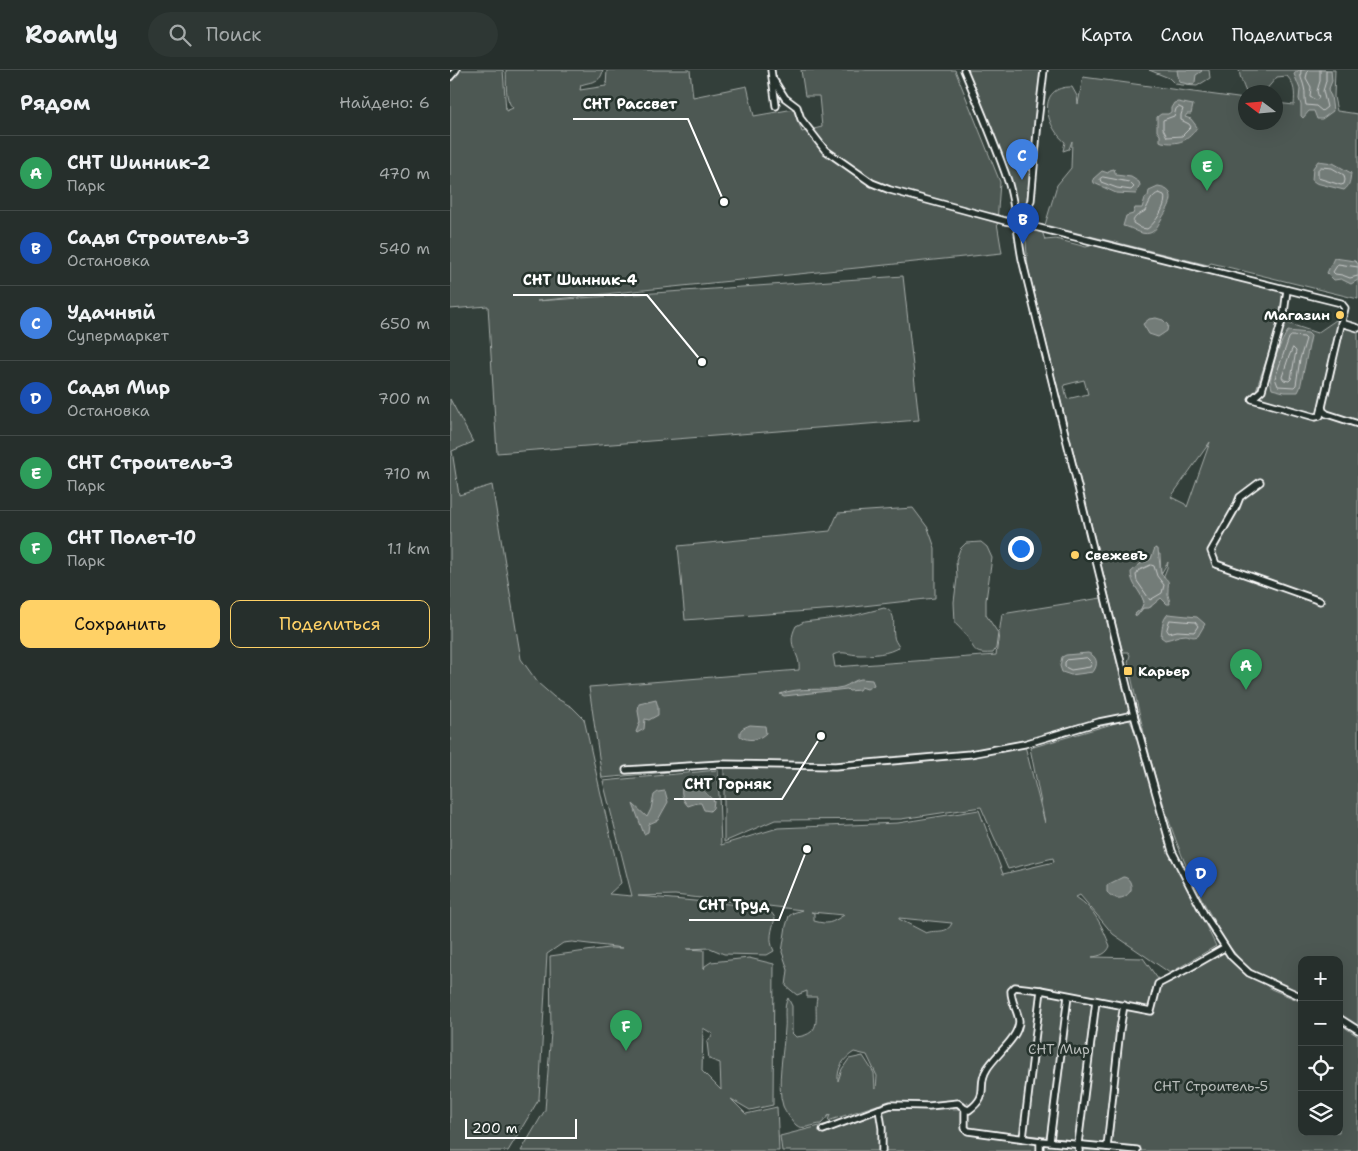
<!DOCTYPE html>
<html lang="ru">
<head>
<meta charset="utf-8">
<style>
	:root { --surface:#262f2c; --page:#2e3734; --text:#f1f3f6; --muted:#a4a9a9; --line:#424a48; --accent:#ffd166 }
	body { margin:0; font-family:"Shantell Sans",sans-serif; background:var(--page); color:var(--text) }
	.controls { position:absolute; right:15px; bottom:15px; display:grid; overflow:hidden; border-radius:10px; box-shadow:0 5px 20px #0002 }
	.controls button { width:45px; height:45px; display:grid; place-items:center; padding:0; border:0; border-bottom:1px solid var(--line); background:var(--surface); color:var(--text); font:25px sans-serif }
	.compass { position:absolute; left:788px; top:15px; width:45px; height:45px; border-radius:50%; background:var(--surface); box-shadow:0 5px 20px #0002; rotate:286deg }
	.scale { position:absolute; left:15px; bottom:12px; width:112px; box-sizing:border-box; padding-left:5px; border:2px solid #fff; border-top:0; font-size:14px; line-height:18px; white-space:nowrap; color:#fff; -webkit-text-stroke:4px #26332d; paint-order:stroke }
	.you { position:absolute; left:570px; top:478px; width:18px; height:18px; margin:-12px; border:4px solid #fff; border-radius:50%; background:#1a73e8; box-shadow:0 0 0 8px #1a73e833 }
	.badge { display:grid; place-items:center; width:32px; height:32px; border-radius:50%; background:var(--accent); color:#fff; font-size:16px; font-weight:700 }
	.pin { position:absolute; translate:-50% -41px; filter:drop-shadow(0 1px 2px #0008) }
	.pin::after { content:''; position:absolute; top:26px; width:18px; height:15px; background:inherit; clip-path:polygon(0 0,100% 0,50% 100%) }
	.list { margin:0; padding:0; list-style:none }
	h2 { display:flex; justify-content:space-between; align-items:center; height:65px; margin:0; padding:0 20px; font-size:21px }
	h2 small { font-size:16px; font-weight:400; color:var(--muted) }
	.list li { display:grid; grid-template-columns:32px 1fr auto; gap:15px; align-items:center; box-sizing:border-box; height:75px; padding:0 20px; border-top:1px solid var(--line) }
	.list b { display:block; font-size:19px; white-space:nowrap }
	.list p { margin:0; font-size:16px; white-space:nowrap; color:var(--muted) }
	.list em { font-size:16px; font-style:normal; color:var(--muted) }
	.actions { display:flex; gap:10px; padding:15px 20px }
	.actions a { flex:1; padding:11px 0; border:1px solid var(--accent); border-radius:10px; text-align:center; font-size:18px; color:var(--accent) }
	.actions .main { background:var(--accent); color:#111 }
	.icon { flex:none; width:28px; height:28px; fill:none; stroke:currentColor; stroke-width:2; stroke-linecap:round; stroke-linejoin:round }
	.map { position:relative; flex:none; width:908px; height:1081px; overflow:hidden }
	header { display:flex; align-items:center; gap:30px; box-sizing:border-box; height:70px; padding:0 25px; background:var(--surface); border-bottom:1px solid var(--line) }
	header strong { font-size:24px }
	nav { display:flex; gap:28px; margin-inline-start:auto; font-size:18px }
	.search { width:350px; height:45px; background:var(--page); display:flex; align-items:center; gap:12px; box-sizing:border-box; padding:0 18px; border-radius:28px; color:var(--muted); font-size:19px }
	main { display:flex }
	aside { flex:1; background:var(--surface) }
	.map>svg:first-child { display:block }
	.green { fill:#4d5853; stroke:#a6aca9; fill-rule:evenodd }
	.water { fill:#737b78; stroke:#abb0ae }
	.lines { fill:none; stroke-linecap:round; stroke-linejoin:round }
	.shore { stroke:#c7cac9; stroke-width:1 }
	.minor-casing { stroke:#fff; stroke-width:9 }
	.minor { stroke:#26332d; stroke-width:5.5 }
	.poi-dot { fill:#ffd166; stroke:#26332d; stroke-width:2 }
	.labels { text-anchor:middle; stroke-width:5; stroke-linejoin:round; paint-order:stroke }
	.poi-label { font-size:14px; font-weight:bold; fill:#fff; stroke:#26332d; text-anchor:start }
	.park-label { font-size:14px; fill:#b8bcba; stroke:#26332d }
	.leader { fill:none; stroke:#fff; stroke-width:2 }
	.callout-dot { fill:#fff; stroke:#26332d; stroke-width:2 }
	.callout-label { font-size:15px; text-anchor:middle; font-weight:bold; fill:#fff; stroke:#26332d; stroke-width:5; stroke-linejoin:round; paint-order:stroke }
</style>
</head>
<body>
<header>
<strong>Roamly</strong>
<div class="search"><svg class="icon" aria-label="search" viewBox="0 0 24 24"><circle cx="10" cy="10" r="6"/><path d="M15 15l6 6"/></svg>Поиск</div>
<nav><a>Карта</a><a>Слои</a><a>Поделиться</a></nav>
</header>
<main>
<aside>
<h2>Рядом<small>Найдено: 6</small></h2>
<ul class="list">
<li><span class="badge" style="background:#2e9e5b">A</span><div><b>СНТ Шинник-2</b><p>Парк</p></div><em>470 m</em></li>
<li><span class="badge" style="background:#1a4fb4">B</span><div><b>Сады Строитель-3</b><p>Остановка</p></div><em>540 m</em></li>
<li><span class="badge" style="background:#3f7fe0">C</span><div><b>Удачный</b><p>Супермаркет</p></div><em>650 m</em></li>
<li><span class="badge" style="background:#1a4fb4">D</span><div><b>Сады Мир</b><p>Остановка</p></div><em>700 m</em></li>
<li><span class="badge" style="background:#2e9e5b">E</span><div><b>СНТ Строитель-3</b><p>Парк</p></div><em>710 m</em></li>
<li><span class="badge" style="background:#2e9e5b">F</span><div><b>СНТ Полет-10</b><p>Парк</p></div><em>1.1 km</em></li>
</ul>
<div class="actions"><a class="main">Сохранить</a><a>Поделиться</a></div>
</aside>
<div class="map">
<svg width="908" height="1081" viewBox="0 0 908 1081">
	<rect width="100%" height="100%" fill="#333f3a"/>
	<filter id="ink" filterUnits="userSpaceOnUse"><feTurbulence type="fractalNoise" baseFrequency=".02" numOctaves="2"/><feDisplacementMap in="SourceGraphic" scale="10" xChannelSelector="R" yChannelSelector="G"/><feConvolveMatrix kernelMatrix="1 2 1 2 8 2 1 2 1" color-interpolation-filters="sRGB"/></filter>
	<g filter="url(#ink)">
		<!-- green -->
		<g class="green">
			<path d="M0,0H53L56,41L63,38C54,29 57,12 56,0H153C151,13 142,11 131,15L130,20L156,16L157,0H240L243,27L297,16L304,46L344,39L352,62L372,57L369,26H355L351,0H505L550,112L547,153L552,183L87,231L453,206L469,350L47,383L38,236L0,239Z"/>
			<path d="M517,0H592L578,123L575,138L571,139L567,134L558,105Z"/>
			<path d="M699,0H759L760,8L747,16L732,15L725,14L719,8Z"/>
			<path d="M789,0H885L884,27L887,41L908,44V229L761,193L758,195L595,155L607,115L621,98L622,71L619,79L613,81L615,72C595,56 586,16 622,17L627,26L628,34L633,7L795,29L796,52H826V33L844,35C845,23 845,15 837,6L827,7L814,22H796C793,15 790,8 789,0Z"/>
			<path d="M575,159L592,161L595,170L606,169L636,177L640,176L643,174L834,222L827,259L805,323L831,263L837,253L867,263L886,250L908,255V957L889,946V890H852V924C838,917 811,908 800,899C781,882 772,866 760,844C717,769 696,676 678,592L680,585L678,582H673L671,575L578,198L576,172L573,162ZM634,310L638,324L617,329L614,315ZM760,372L737,437L735,434L721,427ZM710,484L711,504L718,492L717,498L701,537L693,538L686,547L685,544L691,539L694,532L690,522V494L701,489L702,486Z"/>
			<path d="M0,329L23,372L2,381L9,425L42,415L71,589L88,613L104,627L122,637L134,649L171,813L159,824L182,826L153,711L268,700L271,775L328,758L448,753L529,740L553,804L604,792L603,788L558,799L531,737L451,749L325,750L274,772V697L152,708L139,617L349,600C351,582 335,577 346,556L354,552L402,546L434,538C448,543 442,555 444,566C444,570 447,573 449,577C439,584 422,585 410,585C399,585 393,580 383,585L385,597L546,585L552,544L651,528L679,642L617,657L575,676L595,753L580,678L679,649L688,667L719,780L766,876L720,903L663,864L630,825L626,827C645,839 652,856 660,876C657,884 650,886 642,887L693,888L708,909L774,883L821,919L852,932V1062H889V952C895,958 901,962 908,966V1081H690V1076L689,1078L518,1058V1033L464,1034L439,1031L378,1051L380,1044L371,1054C364,1054 352,1061 346,1055C342,1051 335,1041 333,1036C326,1015 334,980 335,958C336,948 333,937 338,928L342,936V963L346,967C375,964 363,945 367,927H357V921L347,925L336,916L338,900L332,882L336,856L339,846L343,843L352,840L225,825L188,826L290,835C295,836 302,839 307,839C317,839 320,839 325,848C322,860 318,869 324,881L317,885L274,884L260,878L237,879L254,880V899L255,896L261,892L299,888L324,894L323,1035L300,1040L281,1029L296,1044L327,1037L329,1081H71L95,1040L101,962L100,886L158,878H173L122,872L113,873L97,884L89,1029L58,1081H0ZM361,842L394,845C381,853 379,855 364,851V843ZM449,849V848L502,853C497,865 486,859 476,863ZM253,958L263,964L257,972L259,989L270,993L271,1020L252,1001ZM404,982L417,985L427,1006L426,1019H425L424,1003L413,986L399,989L392,999L388,1011C387,998 393,989 404,982Z"/>
			<path d="M463,438L478,458L485,478V528L386,539L235,550L228,476L380,461L388,443Z"/>
			<path d="M531,472L537,477L542,488L536,530V545L548,563L546,578L543,583C526,584 526,583 518,568C516,563 509,558 505,553L504,532L507,508L506,490L510,479L516,473Z"/>
			<path d="M441,1038L511,1039L515,1061L681,1081H332L330,1066Z"/>
		</g>
		<!-- water -->
		<g class="water">
			<path d="M727,0H751L752,1L746,5L745,12L743,15L729,12Z"/>
			<path d="M849,0H881L882,11L878,21L881,26L883,41L872,49H867L864,41H859L853,48L851,46V35L849,29L850,19L844,4Z"/>
			<path d="M728,32L743,35L741,44H737L735,47L741,49L747,57C739,71 728,75 712,72L710,71V65L707,61V47L711,44H718L721,42V38L724,33Z"/>
			<path d="M868,91L883,93L901,103C900,110 900,116 894,120L866,113L862,110L863,98Z"/>
			<path d="M664,99L666,105L681,107L689,112L690,115L686,124L666,123L644,113L643,109L652,101L658,103L660,100Z"/>
			<path d="M708,117C730,120 719,137 712,148C709,153 706,161 700,163C690,166 683,157 673,156L676,146L683,144L685,138H692L695,128L698,126L699,121Z"/>
			<path d="M884,188L905,191L908,194V210L901,214L891,209L884,210L877,203Z"/>
			<path d="M706,248L713,250L718,255L717,261L708,267L699,264L693,254L699,249Z"/>
			<path d="M838,261L858,263L861,266L850,318L848,322H834L822,319C821,315 820,310 821,307C822,295 831,270 838,261Z"/>
			<path d="M705,478L708,479L711,504C721,513 718,510 718,521C717,526 720,529 720,534H717L711,528L699,538H693L686,547L685,544L691,539L694,532C690,520 681,515 681,502L690,494L701,489Z"/>
			<path d="M718,544L747,547L755,554L748,566C742,568 741,566 736,565C728,565 722,569 715,570L711,567C712,559 712,550 718,544Z"/>
			<path d="M638,583C647,586 649,594 643,602L621,605L612,602L610,596L612,587L616,585Z"/>
			<path d="M411,609L422,610L424,615L417,619L411,617L409,620L399,621L397,619L334,626L330,624C350,616 373,622 393,617C399,615 404,610 411,609Z"/>
			<path d="M206,630L208,637V645L199,650L195,649L194,659L187,663L186,662L190,652L188,641L189,634Z"/>
			<path d="M300,655L315,656L316,663C309,670 298,672 290,666C289,659 293,658 300,655Z"/>
			<path d="M236,710C247,712 256,724 264,731L263,738L260,741L254,740L251,733H247L238,736C231,729 229,717 236,710Z"/>
			<path d="M215,721L218,732L208,750L199,754L198,762L194,764L183,734L197,747L201,739L204,725L208,722Z"/>
			<path d="M673,807C679,807 682,814 681,820C675,830 665,831 657,822V815Z"/>
		</g>
		<g class="lines">
			<!-- shore -->
			<g class="shore">
				<path d="M851,0C850,10 852,8 854,17C856,23 854,28 856,35L866,36L872,41L877,37L873,21L876,11V0"/>
				<path d="M858,0L856,8L861,17L860,27L866,30L869,28L867,21L870,11V0"/>
				<path d="M729,37L733,39L731,45V50L739,54L741,57L732,66L717,67L713,59V50L724,46L726,39Z"/>
				<path d="M871,97L882,98L894,105L895,110L894,114L891,115L868,108V100Z"/>
				<path d="M653,107L679,112L684,117L681,120L667,118L651,112L650,109Z"/>
				<path d="M709,123L714,125C718,134 705,154 697,159L691,158L683,153C683,146 691,144 695,141C699,134 701,125 709,123Z"/>
				<path d="M908,197L888,194L883,202L885,204L892,205L900,208L908,206"/>
				<path d="M842,266L854,267L856,269L850,289L846,315L844,317L828,316L825,308L839,268Z"/>
				<path d="M843,278L846,281L841,309L839,311L834,310L832,307L838,289Z"/>
				<path d="M701,495L704,496L707,506L714,515L712,523L700,530L687,511L686,505L688,501Z"/>
				<path d="M720,550L745,552L748,556L744,562L727,561L719,563L717,560Z"/>
				<path d="M637,588L642,593L640,597L621,600L615,597V592L617,590Z"/>
			</g>
			<defs>
				<g id="minor">
					<path d="M321,0L326,36"/>
					<path d="M514,0C529,36 545,73 558,111C566,137 567,163 572,189L684,645L722,781L754,844L781,886L799,903L852,927"/>
					<path d="M0,7L6,0"/>
					<path d="M323,9L335,28L347,37L351,49L375,80L422,113L440,120L555,151L573,154L891,233L895,238L872,337L873,341L877,344L908,354"/>
					<path d="M568,153L577,141L581,130L588,51L594,0"/>
					<path d="M837,220L834,243L812,320L802,329L865,347L870,346L872,338"/>
					<path d="M891,253L908,258"/>
					<path d="M810,412L790,427L786,437L761,481L766,494L870,531"/>
					<path d="M176,700L271,694L385,696L520,684L574,674L649,652L684,645"/>
					<path d="M889,948L908,960"/>
					<path d="M515,1039L519,1040C541,1024 526,1016 537,999C545,985 569,968 569,951C568,941 561,932 561,921L565,917L591,920L701,941L708,914L739,898L774,878"/>
					<path d="M373,1060L429,1039"/>
					<path d="M573,1068L591,920"/>
					<path d="M590,1071V1081"/>
					<path d="M600,1071L618,926"/>
					<path d="M657,1077L670,959L674,935"/>
					<path d="M432,1081V1058L429,1039L441,1035L479,1036L508,1033L515,1039V1058L518,1061L590,1071L687,1080"/>
					<path d="M629,1081L628,1074L646,931"/>
				</g>
			</defs>
			<!-- minor casing -->
			<use href="#minor" class="minor-casing"/>
			<!-- minor -->
			<use href="#minor" class="minor"/>
		</g>
	</g>
	<!-- markers -->
	<g class="poi-dot">
		<circle cx="890" cy="245" r="5"/>
		<circle cx="625" cy="485" r="5"/>
		<rect x="673" y="596" width="10" height="10" rx="2.5"/>
	</g>
	<g class="labels">
		<!-- poi labels -->
		<g class="poi-label">
			<text x="880" y="250" text-anchor="end">Магазин</text>
			<text x="635" y="490">СвежевЪ</text>
			<text x="688" y="606">Карьер</text>
		</g>
		<!-- park labels -->
		<g class="park-label">
			<text x="609" y="984">СНТ Мир</text>
			<text x="761" y="1021">СНТ Строитель-5</text>
		</g>
	</g>
	<!-- callouts -->
	<path class="leader" d="M274 132L238 49H123M252 292L197 225H63M371 666L332 729H224M357 779L329 850H239"/>
	<g class="callout-dot">
		<circle cx="274" cy="132" r="5"/>
		<circle cx="252" cy="292" r="5"/>
		<circle cx="371" cy="666" r="5"/>
		<circle cx="357" cy="779" r="5"/>
	</g>
	<g class="callout-label">
		<text x="180" y="39">СНТ Рассвет</text>
		<text x="130" y="215">СНТ Шинник-4</text>
		<text x="278" y="719">СНТ Горняк</text>
		<text x="284" y="840">СНТ Труд</text>
	</g>
</svg>
<div class="controls">
<button>+</button>
<button>−</button>
<button><svg class="icon" aria-label="locate" viewBox="0 0 24 24"><circle cx="12" cy="12" r="6"/><path d="M12 2v4M12 18v4M2 12h4M18 12h4"/></svg></button>
<button><svg class="icon" aria-label="layers" viewBox="0 0 24 24"><path d="M12 4l9 5-9 5-9-5zM3 14l9 5 9-5"/></svg></button>
</div>
<svg class="compass" viewBox="-18 -18 36 36"><path d="M0-13l5 13h-10z" fill="#e53935"/><path d="M0 13l5-13h-10z" fill="#a4a9a9"/></svg>
<div class="scale">200 m</div>
<div class="you"></div>
<div class="pin badge" style="left:796px;top:620px;background:#2e9e5b">A</div>
<div class="pin badge" style="left:573px;top:174px;background:#1a4fb4">B</div>
<div class="pin badge" style="left:572px;top:110px;background:#3f7fe0">C</div>
<div class="pin badge" style="left:751px;top:828px;background:#1a4fb4">D</div>
<div class="pin badge" style="left:757px;top:121px;background:#2e9e5b">E</div>
<div class="pin badge" style="left:176px;top:981px;background:#2e9e5b">F</div>
</div>
</main>
</body>
</html>
